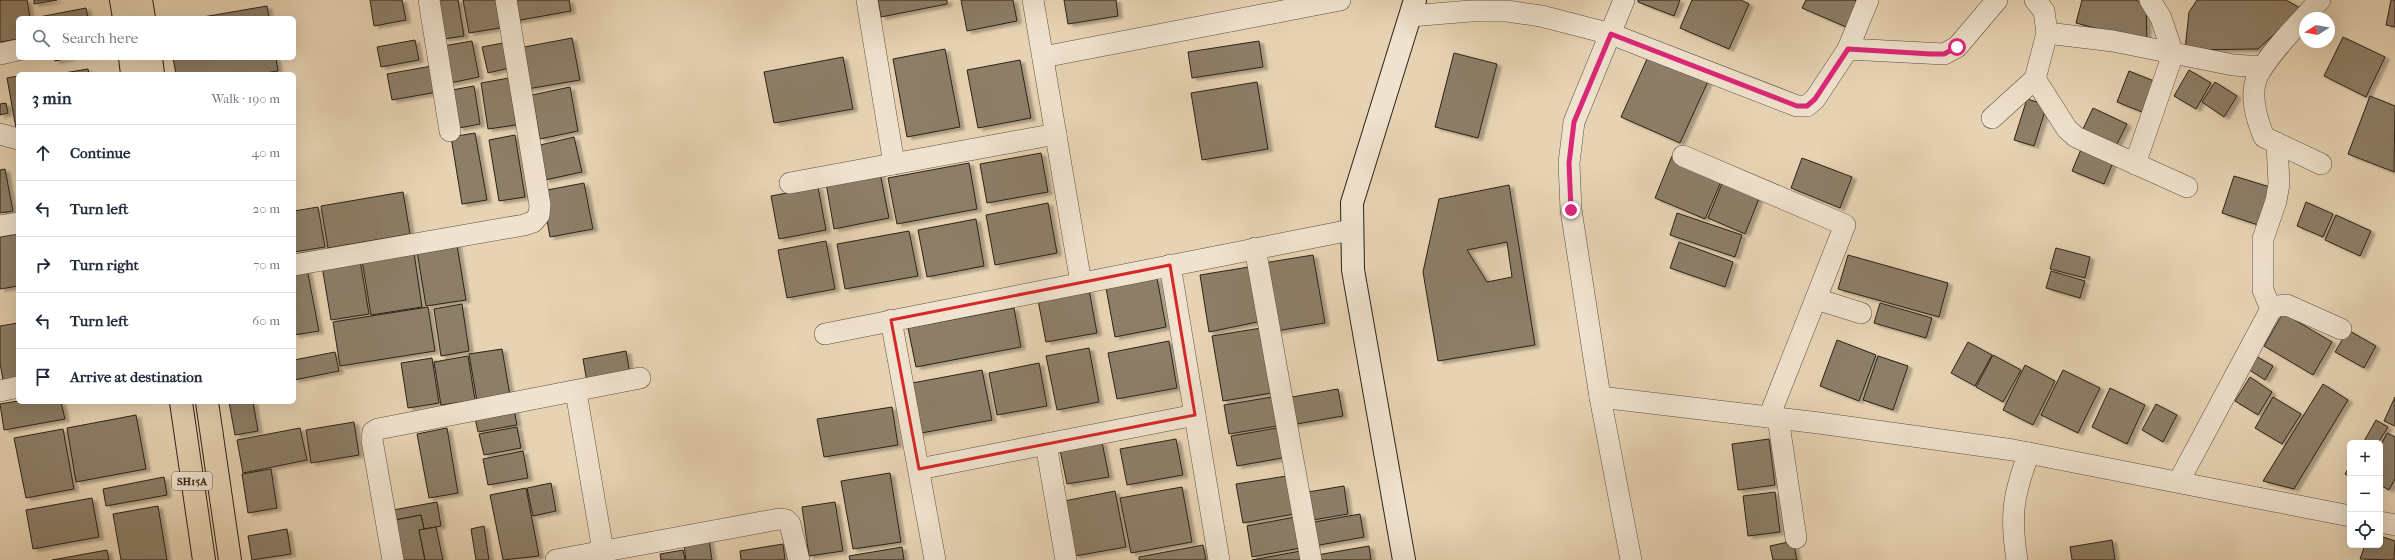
<!DOCTYPE html>
<html lang="en">
<head>
<meta charset="utf-8">
<style>
	:root { --surface:#fff; --page:#f2f2f3; --text:#1f2937; --muted:#747a83; --line:#e0e1e3 }
	body { margin:0; font-family:"IM FELL French Canon",serif; background:var(--page); color:var(--text) }
	.controls { position:absolute; right:12px; bottom:12px; display:grid; overflow:hidden; border-radius:6px; box-shadow:0 4px 16px #0002 }
	.controls button { width:36px; height:36px; display:grid; place-items:center; padding:0; border:0; border-bottom:1px solid var(--line); background:var(--surface); color:var(--text); font:20px sans-serif }
	.compass { position:absolute; left:2299px; top:12px; width:36px; height:36px; border-radius:50%; background:var(--surface); box-shadow:0 4px 16px #0002; rotate:259deg }
	.stop { position:absolute; width:12px; height:12px; margin:-9px; border:3px solid #db2777; border-radius:50%; background:#fff }
	.stop.end { background:#db2777; border-color:#fff; box-shadow:0 1px 4px #0008 }
	.list { margin:0; padding:0; list-style:none }
	h2 { display:flex; justify-content:space-between; align-items:center; height:52px; margin:0; padding:0 16px; font-size:17px }
	h2 small { font-size:13px; font-weight:400; color:var(--muted) }
	.list li { display:grid; grid-template-columns:26px 1fr auto; gap:12px; align-items:center; box-sizing:border-box; height:56px; padding:0 16px; border-top:1px solid var(--line) }
	.list b { display:block; font-size:15px; white-space:nowrap }
	.list em { font-size:13px; font-style:normal; color:var(--muted) }
	.icon { flex:none; width:22px; height:22px; fill:none; stroke:currentColor; stroke-width:2; stroke-linecap:round; stroke-linejoin:round }
	.map { position:relative; flex:none; width:2395px; height:560px; overflow:hidden }
	.search { position:absolute; background:var(--surface); box-shadow:0 4px 16px #0002; left:16px; top:16px; width:280px; height:44px; display:flex; align-items:center; gap:10px; box-sizing:border-box; padding:0 14px; border-radius:6px; color:var(--muted); font-size:15px }
	.panel { position:absolute; background:var(--surface); box-shadow:0 4px 16px #0002; left:16px; top:72px; width:280px; height:332px; border-radius:6px }
	.map>svg:first-child { display:block }
	.building { fill:#8d7e67; stroke:#2c2115; fill-rule:evenodd; filter:url(#shadow) }
	.lines { fill:none; stroke-linecap:round; stroke-linejoin:round }
	.street-casing { stroke:#5b4e3c; stroke-width:22 }
	.secondary-casing { stroke:#2c2115; stroke-width:24 }
	.primary-casing { stroke:#2c2115; stroke-width:24 }
	.street { stroke:#efe2ce; stroke-width:21 }
	.secondary { stroke:#efe2ce; stroke-width:22 }
	.primary { stroke:#e7d3b3; stroke-width:22 }
	.route { stroke:#db2777; stroke-width:5 }
	.marked { fill:none; stroke:#d62828; stroke-width:3; stroke-linejoin:round }
	.labels { text-anchor:middle; stroke-width:4; stroke-linejoin:round; paint-order:stroke }
	.shield { fill:#efe2ce; stroke:#665b4c; stroke-width:1 }
	.shield-label { font-size:11px; font-weight:bold; fill:#2c2115 }
</style>
</head>
<body>
<div class="map">
<svg width="2395" height="560" viewBox="0 0 2395 560">
	<defs>
		<filter id="shadow"><feDropShadow dx="4.5" dy="2.5" stdDeviation="1" flood-color="#0004"/></filter>
	</defs>
	<rect width="100%" height="100%" fill="#e7d3b3"/>
	<filter id="stains"><feTurbulence type="fractalNoise" baseFrequency=".005" numOctaves="4"/><feColorMatrix values="0 0 0 0 .2 0 0 0 0 .09 0 0 0 0 .02 0 0 0 .5 -.17"/></filter>
	<radialGradient id="worn" r=".72"><stop offset=".6" stop-color="#630" stop-opacity="0"/><stop offset="1" stop-color="#630" stop-opacity=".3"/></radialGradient>
	<!-- building -->
	<g class="building">
		<path d="M0,0H27L30,18H18V39L0,42Z"/>
		<path d="M34,0H57L34,4Z"/>
		<path d="M370,0H402L406,20L374,26Z"/>
		<path d="M437,0H458L464,36L444,39Z"/>
		<path d="M463,0H496L500,28L469,33Z"/>
		<path d="M511,0H569L571,11L515,21Z"/>
		<path d="M878,0H947V4L881,17Z"/>
		<path d="M961,0H1013L1017,21L967,31Z"/>
		<path d="M1064,0H1116L1118,16L1068,24Z"/>
		<path d="M1638,0H1680L1674,16L1638,2Z"/>
		<path d="M1692,0H1741L1749,4L1729,49L1680,28Z"/>
		<path d="M1806,0H1854L1857,1L1846,27L1802,8Z"/>
		<path d="M2082,0H2136L2146,5L2147,42L2076,23Z"/>
		<path d="M2197,0H2286L2302,9L2258,49L2185,50L2189,12Z"/>
		<path d="M2391,0H2395V27L2386,25Z"/>
		<path d="M267,6L269,18H197Z"/>
		<path d="M86,8L88,18H39V17Z"/>
		<path d="M2343,37L2385,57L2366,97L2324,76Z"/>
		<path d="M572,38L580,80L527,89L519,48Z"/>
		<path d="M415,40L419,60L381,67L377,47Z"/>
		<path d="M472,41L479,77L450,83L443,46Z"/>
		<path d="M1259,41L1263,67L1192,78L1188,52Z"/>
		<path d="M508,42L513,67L488,73L482,47Z"/>
		<path d="M945,49L960,127L907,137L893,59Z"/>
		<path d="M1651,50L1710,77L1680,143L1621,117Z"/>
		<path d="M1454,53L1497,64L1478,138L1435,127Z"/>
		<path d="M843,57L853,109L774,123L764,72Z"/>
		<path d="M54,58H70L55,61Z"/>
		<path d="M173,58H276L278,71L258,74H176Z"/>
		<path d="M1020,60L1031,118L978,128L967,70Z"/>
		<path d="M432,66L437,92L392,100L387,74Z"/>
		<path d="M88,69L89,74H58Z"/>
		<path d="M2189,70L2211,83L2196,109L2174,96Z"/>
		<path d="M2129,71L2154,81L2142,112L2117,102Z"/>
		<path d="M18,76V128H16L7,78Z"/>
		<path d="M509,78L516,125L488,129L481,83Z"/>
		<path d="M1257,82L1268,149L1202,160L1191,93Z"/>
		<path d="M2215,82L2237,96L2224,117L2202,102Z"/>
		<path d="M474,86L480,124L459,128L452,90Z"/>
		<path d="M570,87L578,131L540,139L532,95Z"/>
		<path d="M2370,96L2395,106L2394,172L2348,154Z"/>
		<path d="M2027,99L2047,105L2034,146L2014,140Z"/>
		<path d="M6,103L8,113L0,115V104Z"/>
		<path d="M2093,108L2127,124L2115,148L2082,131Z"/>
		<path d="M475,133L487,200L462,204L451,137Z"/>
		<path d="M515,135L525,197L499,201L489,140Z"/>
		<path d="M574,137L582,172L545,180L536,146Z"/>
		<path d="M2082,147L2114,160L2104,184L2072,171Z"/>
		<path d="M1041,153L1048,192L987,203L980,164Z"/>
		<path d="M1672,156L1723,177L1705,219L1655,198Z"/>
		<path d="M1802,158L1852,177L1840,208L1791,188Z"/>
		<path d="M969,163L977,209L897,224L888,178Z"/>
		<path d="M5,169L13,211L0,213V170Z"/>
		<path d="M880,173L889,218L834,229L826,183Z"/>
		<path d="M1725,176L1762,191L1745,234L1708,218Z"/>
		<path d="M2234,176L2270,187L2258,225L2222,213Z"/>
		<path d="M584,183L593,229L550,237L542,191Z"/>
		<path d="M1509,185L1535,345L1438,361L1423,272L1439,199ZM1507,242L1512,277L1487,282L1467,250Z"/>
		<path d="M818,187L826,230L779,239L771,196Z"/>
		<path d="M403,192L410,234L328,248L321,206Z"/>
		<path d="M2306,202L2333,214L2323,237L2297,226Z"/>
		<path d="M1048,203L1057,253L995,265L986,215Z"/>
		<path d="M318,207L325,247L294,252V211Z"/>
		<path d="M1677,213L1742,235L1735,257L1670,235Z"/>
		<path d="M2336,215L2371,231L2360,256L2325,240Z"/>
		<path d="M976,219L984,266L927,277L918,230Z"/>
		<path d="M909,231L918,276L845,289L837,244Z"/>
		<path d="M18,234V286L0,289V237Z"/>
		<path d="M456,239L466,300L426,306L416,245Z"/>
		<path d="M826,241L835,289L787,298L778,250Z"/>
		<path d="M1679,242L1733,262L1725,287L1670,268Z"/>
		<path d="M413,246L422,307L371,315L361,254Z"/>
		<path d="M2056,248L2090,257L2085,278L2050,269Z"/>
		<path d="M359,254L369,314L331,320L321,260Z"/>
		<path d="M1313,255L1325,323L1276,331L1264,263Z"/>
		<path d="M1848,255L1948,283L1939,317L1838,289Z"/>
		<path d="M1255,266L1262,321L1209,332L1200,275Z"/>
		<path d="M307,269L319,331L294,335V271Z"/>
		<path d="M2051,271L2085,281L2080,298L2046,288Z"/>
		<path d="M1157,278L1166,327L1115,337L1106,288Z"/>
		<path d="M1089,290L1097,333L1046,342L1038,300Z"/>
		<path d="M1880,303L1932,318L1926,338L1874,323Z"/>
		<path d="M462,304L469,351L441,356L434,309Z"/>
		<path d="M428,307L435,351L340,366L333,322Z"/>
		<path d="M1014,308L1021,347L916,367L908,328Z"/>
		<path d="M2283,313L2332,342L2313,375L2264,346Z"/>
		<path d="M18,323V378L3,380L0,363V326Z"/>
		<path d="M1267,327L1278,392L1223,401L1212,336Z"/>
		<path d="M2348,330L2376,346L2364,368L2335,352Z"/>
		<path d="M1837,340L1876,355L1859,401L1820,386Z"/>
		<path d="M1169,341L1177,388L1117,399L1108,353Z"/>
		<path d="M1968,342L1992,355L1975,386L1951,373Z"/>
		<path d="M1089,348L1099,402L1057,410L1046,356Z"/>
		<path d="M502,349L510,396L477,401L469,354Z"/>
		<path d="M626,351L631,380L588,388L583,359Z"/>
		<path d="M335,352L339,371L294,380V360Z"/>
		<path d="M1993,355L2021,370L2003,402L1976,387Z"/>
		<path d="M468,356L475,400L441,405L434,362Z"/>
		<path d="M1878,356L1908,366L1893,410L1863,400Z"/>
		<path d="M2256,356L2273,366L2265,380L2248,369Z"/>
		<path d="M432,358L439,403L408,408L401,363Z"/>
		<path d="M1039,363L1047,406L997,415L989,373Z"/>
		<path d="M2025,365L2055,381L2033,425L2003,410Z"/>
		<path d="M982,370L992,420L916,434L907,384Z"/>
		<path d="M2063,370L2100,388L2078,433L2041,415Z"/>
		<path d="M2250,377L2272,392L2258,415L2235,401Z"/>
		<path d="M2323,384L2348,400L2294,489L2263,481Z"/>
		<path d="M2110,388L2145,405L2127,444L2092,427Z"/>
		<path d="M1338,389L1343,416L1291,425L1286,398Z"/>
		<path d="M1278,396L1283,425L1229,434L1224,405Z"/>
		<path d="M2273,397L2301,414L2282,444L2255,428Z"/>
		<path d="M2395,397V426L2384,421Z"/>
		<path d="M18,401L61,402L65,419L4,430L0,404Z"/>
		<path d="M229,402H253L258,431L235,435Z"/>
		<path d="M2156,404L2177,415L2163,442L2142,430Z"/>
		<path d="M513,405L517,425L478,432L474,413Z"/>
		<path d="M892,407L898,445L824,457L817,419Z"/>
		<path d="M136,415L146,469L76,482L67,428Z"/>
		<path d="M2376,420L2388,427L2378,443H2363Z"/>
		<path d="M354,422L359,455L311,463L306,430Z"/>
		<path d="M517,427L521,448L484,455L479,434Z"/>
		<path d="M1283,427L1288,457L1237,466L1231,436Z"/>
		<path d="M300,428L307,460L243,473L237,440Z"/>
		<path d="M447,428L458,493L429,498L417,434Z"/>
		<path d="M63,429L74,489L26,498L14,438Z"/>
		<path d="M2387,433L2395,437V479L2389,490L2380,485V447Z"/>
		<path d="M1176,439L1183,475L1127,485L1120,449Z"/>
		<path d="M1769,439L1775,485L1738,490L1732,444Z"/>
		<path d="M1102,442L1109,477L1067,484L1060,450Z"/>
		<path d="M523,451L528,478L488,485L483,459Z"/>
		<path d="M2350,466V477L2345,474Z"/>
		<path d="M271,469L277,508L248,513L242,474Z"/>
		<path d="M890,473L901,542L853,549L841,481Z"/>
		<path d="M1293,475L1300,513L1243,523L1236,484Z"/>
		<path d="M164,477L167,495L106,506L103,489Z"/>
		<path d="M551,483L556,511L533,516L527,488Z"/>
		<path d="M1344,486L1348,514L1307,521L1302,493Z"/>
		<path d="M1182,487L1192,542L1131,553L1120,498Z"/>
		<path d="M526,488L539,556L503,560L490,495Z"/>
		<path d="M1115,491L1126,547L1075,556L1064,501Z"/>
		<path d="M1775,492L1780,532L1748,536L1743,496Z"/>
		<path d="M92,498L99,537L33,549L26,510Z"/>
		<path d="M437,502L441,526L424,529L421,515L395,520L393,510Z"/>
		<path d="M835,502L843,551L809,556L802,507Z"/>
		<path d="M158,506L167,560H121L113,514Z"/>
		<path d="M1360,514L1364,537L1314,546L1309,523Z"/>
		<path d="M421,515L424,529L419,530L425,560H397L390,521Z"/>
		<path d="M1301,516L1306,547L1252,557L1247,526Z"/>
		<path d="M484,526L489,560H476L471,529Z"/>
		<path d="M436,527L443,560H425L419,530Z"/>
		<path d="M287,529L291,554L252,560L248,536Z"/>
		<path d="M708,533L712,560H686L683,538Z"/>
		<path d="M2380,536L2395,541L2394,560L2360,559L2365,545H2380Z"/>
		<path d="M2112,540L2115,560H2072L2070,547Z"/>
		<path d="M1793,541L1797,560H1773L1770,546Z"/>
		<path d="M783,544L785,560H741L740,551Z"/>
		<path d="M1203,545L1206,560H1139V557Z"/>
		<path d="M1369,546L1371,560H1318L1317,555Z"/>
		<path d="M902,547L904,560H850L849,556Z"/>
		<path d="M107,550L109,560H52Z"/>
		<path d="M683,550L685,560H661L660,554Z"/>
		<path d="M1306,550L1308,560H1252Z"/>
	</g>
	<g class="lines">
		<defs>
			<g id="street">
				<path d="M429,0L450,131"/>
				<path d="M867,0L894,164"/>
				<path d="M1033,0L1081,283"/>
				<path d="M1624,0L1574,122L1569,163L1571,210L1600,397L1631,560"/>
				<path d="M2320,0C2304,18 2263,59 2256,80C2250,99 2257,120 2264,137L2321,164"/>
				<path d="M1410,16L1471,11H1507L1541,16L1611,34L1797,106H1807L1815,99L1848,49L1944,54L1957,47L1997,0"/>
				<path d="M2047,33L2113,41L2233,65L2262,67"/>
				<path d="M1848,49L1868,0"/>
				<path d="M0,54L18,50"/>
				<path d="M1043,57L1340,0"/>
				<path d="M2035,79L2067,129L2076,137L2187,187"/>
				<path d="M1992,118L2035,79L2047,33L2044,11L2035,0"/>
				<path d="M0,134L18,139"/>
				<path d="M1683,156L1845,225L1769,417"/>
				<path d="M2135,164L2173,54L2161,18L2150,0"/>
				<path d="M790,183L1056,134"/>
				<path d="M0,226L18,223"/>
				<path d="M1255,248L1311,560"/>
				<path d="M294,265L524,225L533,222L539,215L540,205L506,0"/>
				<path d="M1170,265L1219,560"/>
				<path d="M1816,299L1861,313"/>
				<path d="M2271,309L2263,290V239L2276,201L2279,184L2277,143"/>
				<path d="M891,320L935,560"/>
				<path d="M825,334L1351,230"/>
				<path d="M0,391L18,387"/>
				<path d="M576,392L603,551"/>
				<path d="M1600,397L1819,423L2013,450L2350,516"/>
				<path d="M1778,418L1796,538"/>
				<path d="M1046,444L1066,560"/>
				<path d="M919,469L1195,415"/>
				<path d="M2179,481L2271,309L2278,306L2287,305L2341,329"/>
				<path d="M2380,522L2395,525"/>
				<path d="M393,560L372,440L373,432L378,429L640,378"/>
				<path d="M556,560L779,519L786,520L790,524L799,560"/>
				<path d="M2017,560C2010,516 2013,495 2029,453"/>
			</g>
			<path id="secondary" d="M1404,560L1353,270L1352,203L1415,0"/>
			<g id="primary">
				<path d="M121,0L124,18"/>
				<path d="M141,0L144,18"/>
				<path d="M130,58L132,74"/>
				<path d="M151,58L153,74"/>
				<path d="M181,402L204,560"/>
				<path d="M207,402L230,560"/>
			</g>
		</defs>
		<!-- street casing -->
		<use href="#street" class="street-casing"/>
		<!-- secondary casing -->
		<use href="#secondary" class="secondary-casing"/>
		<!-- primary casing -->
		<use href="#primary" class="primary-casing"/>
		<!-- street -->
		<use href="#street" class="street"/>
		<!-- secondary -->
		<use href="#secondary" class="secondary"/>
		<!-- primary -->
		<use href="#primary" class="primary"/>
	</g>
	<g class="lines">
		<!-- route -->
		<path class="route" d="M1571,210L1569,163L1574,122L1611,34L1797,106H1807L1815,99L1848,49L1931,54H1944L1957,47"/>
	</g>
	<!-- marked area -->
	<path class="marked" d="M1170,265L1195,415L919,469L891,320Z"/>
	<g class="labels">
		<!-- shield labels -->
		<rect class="shield" x="172" y="472" width="40" height="18" rx="3"/>
		<g class="shield-label">
			<text x="192" y="485">SH15A</text>
		</g>
	</g>
	<rect width="100%" height="100%" filter="url(#stains)"/>
	<rect width="100%" height="100%" fill="url(#worn)"/>
</svg>
<div class="controls">
<button>+</button>
<button>−</button>
<button><svg class="icon" aria-label="locate" viewBox="0 0 24 24"><circle cx="12" cy="12" r="6"/><path d="M12 2v4M12 18v4M2 12h4M18 12h4"/></svg></button>
</div>
<svg class="compass" viewBox="-18 -18 36 36"><path d="M0-13l5 13h-10z" fill="#e53935"/><path d="M0 13l5-13h-10z" fill="#747a83"/></svg>
<div class="stop" style="left:1957px;top:47px"></div>
<div class="stop end" style="left:1571px;top:210px"></div>
<div class="search"><svg class="icon" aria-label="search" viewBox="0 0 24 24"><circle cx="10" cy="10" r="6"/><path d="M15 15l6 6"/></svg>Search here</div>
<section class="panel">
<h2>3 min<small>Walk · 190 m</small></h2>
<ul class="list">
<li><svg class="icon" aria-label="ahead" viewBox="0 0 24 24"><path d="M12 20V5M6 11l6-6 6 6"/></svg><div><b>Continue</b></div><em>40 m</em></li>
<li><svg class="icon" aria-label="left" viewBox="0 0 24 24"><path d="M17 20v-9H6M10 6l-5 5 5 5"/></svg><div><b>Turn left</b></div><em>20 m</em></li>
<li><svg class="icon" aria-label="right" viewBox="0 0 24 24"><path d="M7 20v-9h11M14 6l5 5-5 5"/></svg><div><b>Turn right</b></div><em>70 m</em></li>
<li><svg class="icon" aria-label="left" viewBox="0 0 24 24"><path d="M17 20v-9H6M10 6l-5 5 5 5"/></svg><div><b>Turn left</b></div><em>60 m</em></li>
<li><svg class="icon" aria-label="arrive" viewBox="0 0 24 24"><path d="M6 21V4h12l-3 4 3 4H6"/></svg><div><b>Arrive at destination</b></div></li>
</ul>
</section>
</div>
</body>
</html>
